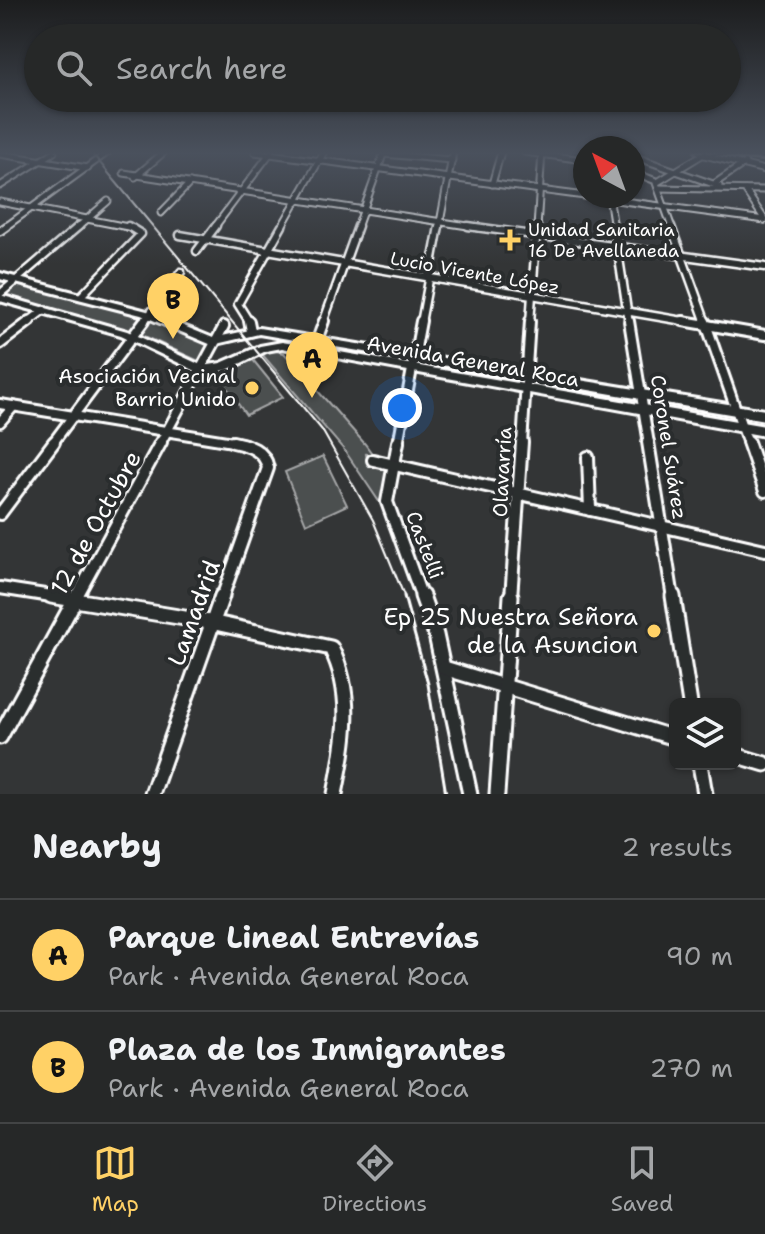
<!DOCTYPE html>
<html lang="en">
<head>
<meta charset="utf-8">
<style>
	:root { --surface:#262828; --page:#2e3030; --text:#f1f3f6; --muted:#a4a6a8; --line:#424445; --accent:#ffd166 }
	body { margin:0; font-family:"Shantell Sans",sans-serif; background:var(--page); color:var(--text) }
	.controls { position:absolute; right:24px; bottom:24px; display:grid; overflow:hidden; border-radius:12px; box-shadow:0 2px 6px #0004 }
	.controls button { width:72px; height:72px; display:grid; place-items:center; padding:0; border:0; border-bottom:2px solid var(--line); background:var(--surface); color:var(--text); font:40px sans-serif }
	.compass { position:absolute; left:573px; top:136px; width:72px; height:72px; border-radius:50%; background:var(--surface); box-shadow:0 2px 6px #0004; rotate:319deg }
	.you { position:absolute; left:402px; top:408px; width:28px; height:28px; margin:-20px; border:6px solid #fff; border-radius:50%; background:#1a73e8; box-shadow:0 0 0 12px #1a73e833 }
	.badge { display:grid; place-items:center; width:52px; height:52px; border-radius:50%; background:var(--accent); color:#111; font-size:26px; font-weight:700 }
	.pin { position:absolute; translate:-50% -66px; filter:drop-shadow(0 2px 4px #0008) }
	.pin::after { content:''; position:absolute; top:42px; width:28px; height:24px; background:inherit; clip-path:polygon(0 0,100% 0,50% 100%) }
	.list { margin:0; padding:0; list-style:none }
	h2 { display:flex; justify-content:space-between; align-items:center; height:104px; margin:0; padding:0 32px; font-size:34px }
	h2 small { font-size:26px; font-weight:400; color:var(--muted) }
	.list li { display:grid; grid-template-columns:52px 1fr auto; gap:24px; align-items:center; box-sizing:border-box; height:112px; padding:0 32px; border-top:2px solid var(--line) }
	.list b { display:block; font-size:30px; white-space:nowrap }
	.list p { margin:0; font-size:26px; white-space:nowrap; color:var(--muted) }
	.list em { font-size:26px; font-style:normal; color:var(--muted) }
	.icon { flex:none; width:44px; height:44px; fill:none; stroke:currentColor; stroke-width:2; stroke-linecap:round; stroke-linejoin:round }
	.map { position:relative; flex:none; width:765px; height:794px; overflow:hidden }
	.search { position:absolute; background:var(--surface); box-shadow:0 2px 6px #0004; left:24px; right:24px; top:24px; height:88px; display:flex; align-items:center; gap:20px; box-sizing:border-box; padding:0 28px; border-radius:44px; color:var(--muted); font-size:30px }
	.sheet { height:328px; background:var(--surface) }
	nav { display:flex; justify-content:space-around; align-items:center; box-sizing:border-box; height:112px; border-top:2px solid var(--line); background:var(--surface); font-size:22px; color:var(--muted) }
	nav a { display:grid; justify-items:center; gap:4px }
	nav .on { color:var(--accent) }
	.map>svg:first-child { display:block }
	.green { fill:#4c4f50; stroke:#a6a7a8; stroke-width:2 }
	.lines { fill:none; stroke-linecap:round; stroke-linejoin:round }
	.street-far4-casing { stroke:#fff; stroke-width:9 }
	.street-far3-casing { stroke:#fff; stroke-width:11 }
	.street-far2-casing { stroke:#fff; stroke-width:14 }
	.street-far1-casing { stroke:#fff; stroke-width:16 }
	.street-casing { stroke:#fff; stroke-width:19 }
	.secondary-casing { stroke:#fff; stroke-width:6 }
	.street-far4 { stroke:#2a2d2e; stroke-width:5 }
	.street-far3 { stroke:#2a2d2e; stroke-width:6 }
	.street-far2 { stroke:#2a2d2e; stroke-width:8 }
	.street-far1 { stroke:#2a2d2e; stroke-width:10 }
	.street { stroke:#2a2d2e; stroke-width:13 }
	.secondary { fill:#2a2d2e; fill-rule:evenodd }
	.rail-far1 { stroke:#fff; stroke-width:2 }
	.rail { stroke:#fff; stroke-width:3 }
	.poi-dot { fill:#ffd166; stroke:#2a2d2e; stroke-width:3 }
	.labels { text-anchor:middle; stroke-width:8; stroke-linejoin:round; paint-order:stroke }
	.far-poi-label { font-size:18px; fill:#fff; stroke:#2a2d2e; text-anchor:start }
	.far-street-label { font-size:18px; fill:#fff; stroke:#2a2d2e }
	.street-label { font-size:20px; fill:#fff; stroke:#2a2d2e }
	.poi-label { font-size:20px; fill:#fff; stroke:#2a2d2e; text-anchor:end }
	.near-street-label { font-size:24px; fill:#fff; stroke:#2a2d2e }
	.near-poi-label { font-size:24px; fill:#fff; stroke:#2a2d2e; text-anchor:end }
</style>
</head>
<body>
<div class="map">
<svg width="765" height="794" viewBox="0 0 765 794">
	<rect width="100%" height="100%" fill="#333536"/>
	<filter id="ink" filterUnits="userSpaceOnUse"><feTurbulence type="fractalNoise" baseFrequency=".0125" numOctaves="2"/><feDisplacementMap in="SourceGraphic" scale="16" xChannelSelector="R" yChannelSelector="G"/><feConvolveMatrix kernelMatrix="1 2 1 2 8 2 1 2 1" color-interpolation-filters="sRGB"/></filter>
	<g filter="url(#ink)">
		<!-- green -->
		<g class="green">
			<path d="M0,276L150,315L133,336L0,298Z"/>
			<path d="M154,320L209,345L201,362L140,334L148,322Z"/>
			<path d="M272,350L284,353L365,444L373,455L366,454L367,462L383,465L388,470L380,503L345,451L261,353Z"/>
			<path d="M253,360L283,397L246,415L218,375Z"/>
			<path d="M323,456L347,505L306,524L285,472Z"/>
		</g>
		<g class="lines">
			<defs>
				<g id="street-far4">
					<path d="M255,152L585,196"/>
					<path d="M525,152L585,160"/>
					<path d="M0,154L88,168"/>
					<path d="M384,154L452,160"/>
					<path d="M704,155L765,170"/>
					<path d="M633,156L719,186"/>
					<path d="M633,172L656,181"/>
					<path d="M124,173L481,228"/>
					<path d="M135,177L164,152"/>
					<path d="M492,184L501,152"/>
					<path d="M714,184L745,163"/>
					<path d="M0,186L54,152"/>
					<path d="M658,188L765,190"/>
					<path d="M745,190L765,220"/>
					<path d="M586,196L765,220"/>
					<path d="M609,196L614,228"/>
					<path d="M0,202L133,228"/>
					<path d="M161,213L190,183"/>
					<path d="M4,228L108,152"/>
					<path d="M77,228L108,201"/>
					<path d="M214,228L271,152"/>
					<path d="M281,228L324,152"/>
					<path d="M357,228L384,152"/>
					<path d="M439,228L453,152"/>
					<path d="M537,228L542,152"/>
					<path d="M672,228L656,183L705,153"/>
				</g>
				<g id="street-far3">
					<path d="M468,226L765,267"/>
					<path d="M614,226L629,323"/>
					<path d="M671,226L706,323"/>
					<path d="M0,231L7,226"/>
					<path d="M180,235L695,323"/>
					<path d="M197,251L216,226"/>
					<path d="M0,294L79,226"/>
					<path d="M81,296L141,234L128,226"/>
					<path d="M27,323L44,310"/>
					<path d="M143,323L181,272"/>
					<path d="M250,323L238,304L282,226"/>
					<path d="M323,323L358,226"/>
					<path d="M421,323L439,226"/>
					<path d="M530,323L537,226"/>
				</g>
				<g id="street-far2">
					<path d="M249,321L251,331"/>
					<path d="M629,321L649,444"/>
					<path d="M683,321L765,335"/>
					<path d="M705,321L748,444"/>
					<path d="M0,344L30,321"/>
					<path d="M313,351L324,321"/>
					<path d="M0,404L245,444"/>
					<path d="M0,422L14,406"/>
					<path d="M52,444L144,321"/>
					<path d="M160,444L224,326"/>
					<path d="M398,444L421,321"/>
					<path d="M522,444L530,321"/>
				</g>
				<g id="street-far1">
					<path d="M398,442L387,502L422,598"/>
					<path d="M648,442L673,598"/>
					<path d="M748,442L765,491"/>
					<path d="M588,457L590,510"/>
					<path d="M373,460L765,550"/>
					<path d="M0,514L54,442"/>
					<path d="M0,588L64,598"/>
					<path d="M76,598L161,442"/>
					<path d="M222,598L268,468C265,450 248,445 233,442"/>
					<path d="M511,598L522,442"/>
				</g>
				<g id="street">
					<path d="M51,596L215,623L331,648C355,696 345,743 335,794"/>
					<path d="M422,596L436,635L470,794"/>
					<path d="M673,596L690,704"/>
					<path d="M444,668L675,738"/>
					<path d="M0,737L77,596"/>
					<path d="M735,755L765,764"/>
					<path d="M700,764L705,794"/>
					<path d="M152,794L222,596"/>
					<path d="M497,794L511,596"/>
				</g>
				<g id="secondary">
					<path d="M696,152L765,155V159L699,154Z"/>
					<path d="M0,273L147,311L213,338L259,328L765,410V420L259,334L212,345L141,315L0,279Z"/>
					<path d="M0,295L127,331L203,366L221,363L260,346L282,342L765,426V436L282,348L266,351L227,370L202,374L121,335L0,301Z"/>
				</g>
			</defs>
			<!-- street-far4 casing -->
			<use href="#street-far4" class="street-far4-casing"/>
			<!-- street-far3 casing -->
			<use href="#street-far3" class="street-far3-casing"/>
			<!-- street-far2 casing -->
			<use href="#street-far2" class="street-far2-casing"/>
			<!-- street-far1 casing -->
			<use href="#street-far1" class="street-far1-casing"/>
			<!-- street casing -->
			<use href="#street" class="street-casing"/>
			<!-- secondary casing -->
			<use href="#secondary" class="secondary-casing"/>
			<!-- street-far4 -->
			<use href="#street-far4" class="street-far4"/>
			<!-- street-far3 -->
			<use href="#street-far3" class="street-far3"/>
			<!-- street-far2 -->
			<use href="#street-far2" class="street-far2"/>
			<!-- street-far1 -->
			<use href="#street-far1" class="street-far1"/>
			<!-- street -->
			<use href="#street" class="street"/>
			<!-- secondary -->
			<use href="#secondary" class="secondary"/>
			<!-- rail-far1 -->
			<path class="rail-far1" d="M91,152L322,430L373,520L405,598"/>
			<!-- rail -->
			<path class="rail" d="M404,596L428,684L446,794"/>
		</g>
	</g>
	<!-- sky -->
	<linearGradient id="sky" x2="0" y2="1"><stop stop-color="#1c1d1e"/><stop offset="0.58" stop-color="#4a515d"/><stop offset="1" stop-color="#4a515d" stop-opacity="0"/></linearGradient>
	<rect width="765" height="264" fill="url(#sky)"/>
	<!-- markers -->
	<g class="poi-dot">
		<path d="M506 228h8v8h8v8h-8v8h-8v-8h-8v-8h8z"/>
		<circle cx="252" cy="388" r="8"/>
		<circle cx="654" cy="631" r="8"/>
	</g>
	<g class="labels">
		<!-- far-poi labels -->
		<g class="far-poi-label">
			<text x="528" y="236">Unidad Sanitaria<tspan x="528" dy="21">16 De Avellaneda</tspan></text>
		</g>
		<!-- far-street labels -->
		<g class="far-street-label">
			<text transform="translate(475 273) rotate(10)" y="6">Lucio Vicente López</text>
		</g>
		<!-- street labels -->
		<g class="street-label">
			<text transform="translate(473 361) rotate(10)" y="7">Avenida General Roca</text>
			<text transform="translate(669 447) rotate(81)" y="7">Coronel Suárez</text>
			<text transform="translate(502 472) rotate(-87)" y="7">Olavarría</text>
			<text transform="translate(425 545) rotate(69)" y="7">Castelli</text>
		</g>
		<!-- poi labels -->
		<g class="poi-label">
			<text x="236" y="383">Asociación Vecinal<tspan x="236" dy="23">Barrio Unido</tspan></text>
		</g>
		<!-- near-street labels -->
		<g class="near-street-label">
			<text transform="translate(96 523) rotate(-61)" y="8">12 de Octubre</text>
			<text transform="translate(194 613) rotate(-70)" y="8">Lamadrid</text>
		</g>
		<!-- near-poi labels -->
		<g class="near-poi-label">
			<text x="638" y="625">Ep 25 Nuestra Señora<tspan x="638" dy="28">de la Asuncion</tspan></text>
		</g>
	</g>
</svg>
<div class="controls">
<button><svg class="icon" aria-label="layers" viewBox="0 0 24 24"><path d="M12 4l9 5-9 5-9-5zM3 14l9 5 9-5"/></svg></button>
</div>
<svg class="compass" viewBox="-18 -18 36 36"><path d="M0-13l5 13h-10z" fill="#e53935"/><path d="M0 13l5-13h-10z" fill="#a4a6a8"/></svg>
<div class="you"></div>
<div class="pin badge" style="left:312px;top:398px">A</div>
<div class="pin badge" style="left:173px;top:339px">B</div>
<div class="search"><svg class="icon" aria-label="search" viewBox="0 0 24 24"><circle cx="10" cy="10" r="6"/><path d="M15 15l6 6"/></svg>Search here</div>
</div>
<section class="sheet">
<h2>Nearby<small>2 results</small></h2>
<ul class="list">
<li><span class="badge">A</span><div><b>Parque Lineal Entrevías</b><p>Park · Avenida General Roca</p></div><em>90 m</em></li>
<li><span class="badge">B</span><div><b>Plaza de los Inmigrantes</b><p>Park · Avenida General Roca</p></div><em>270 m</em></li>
</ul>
</section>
<nav>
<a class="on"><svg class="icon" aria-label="map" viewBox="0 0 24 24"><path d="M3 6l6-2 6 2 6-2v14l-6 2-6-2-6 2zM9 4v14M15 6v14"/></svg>Map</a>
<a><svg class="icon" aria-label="directions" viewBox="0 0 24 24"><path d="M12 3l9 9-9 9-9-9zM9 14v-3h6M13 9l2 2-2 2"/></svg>Directions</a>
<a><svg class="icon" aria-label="saved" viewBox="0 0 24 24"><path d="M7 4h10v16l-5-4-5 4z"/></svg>Saved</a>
</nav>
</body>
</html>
